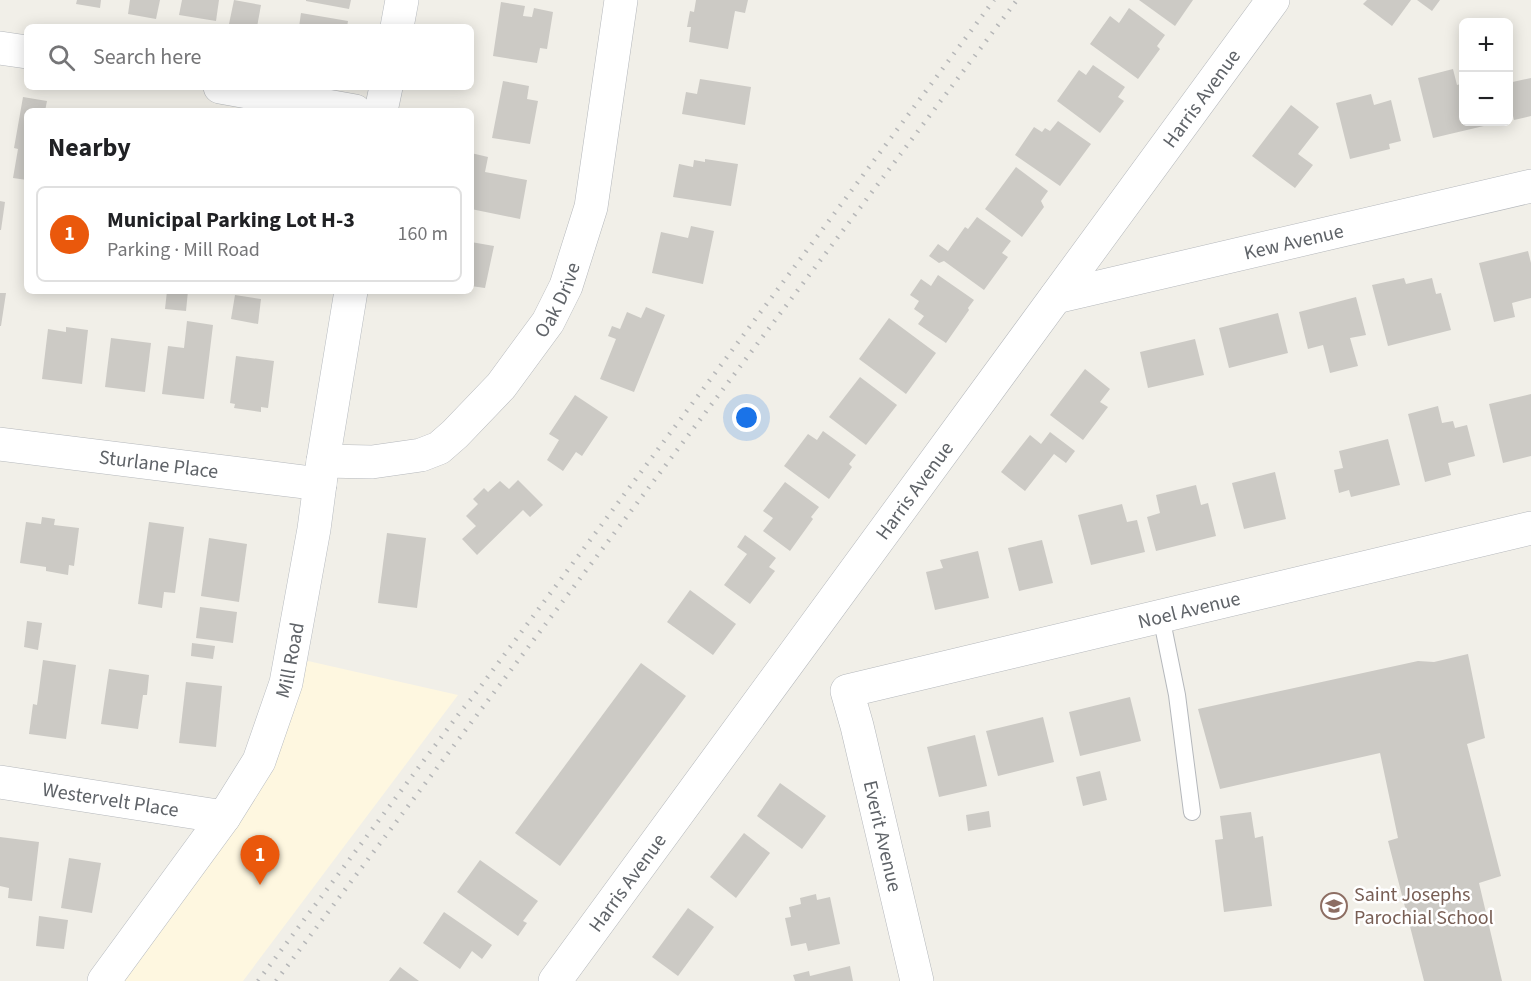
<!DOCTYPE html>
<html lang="en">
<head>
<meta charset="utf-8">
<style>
	:root { --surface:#fff; --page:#f6f6f6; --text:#202124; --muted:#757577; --line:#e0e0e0; --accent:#ea580c }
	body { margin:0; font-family:"Source Sans 3",sans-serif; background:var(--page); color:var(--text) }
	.controls { position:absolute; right:18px; top:18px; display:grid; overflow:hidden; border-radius:9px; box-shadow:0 3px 15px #0003 }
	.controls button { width:54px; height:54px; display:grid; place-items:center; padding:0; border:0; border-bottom:2px solid var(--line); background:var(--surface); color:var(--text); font:30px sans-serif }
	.you { position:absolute; left:747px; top:418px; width:21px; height:21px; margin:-15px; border:4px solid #fff; border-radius:50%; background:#1a73e8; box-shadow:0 0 0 9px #1a73e833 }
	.badge { display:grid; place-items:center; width:39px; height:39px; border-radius:50%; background:var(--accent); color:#fff; font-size:20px; font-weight:700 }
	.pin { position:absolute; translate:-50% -50px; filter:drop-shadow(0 2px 3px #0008) }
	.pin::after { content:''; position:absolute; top:32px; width:21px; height:18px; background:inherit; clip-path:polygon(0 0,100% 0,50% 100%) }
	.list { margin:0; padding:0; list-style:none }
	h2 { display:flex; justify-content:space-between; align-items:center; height:78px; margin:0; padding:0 24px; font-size:26px }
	h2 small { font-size:20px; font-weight:400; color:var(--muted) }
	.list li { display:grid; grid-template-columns:39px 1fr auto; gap:18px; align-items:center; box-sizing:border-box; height:96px; margin:0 12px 12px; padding:0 12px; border:2px solid var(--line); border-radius:9px }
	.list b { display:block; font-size:22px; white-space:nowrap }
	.list p { margin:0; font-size:20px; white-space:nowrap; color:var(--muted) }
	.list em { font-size:20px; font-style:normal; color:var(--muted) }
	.icon { flex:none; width:33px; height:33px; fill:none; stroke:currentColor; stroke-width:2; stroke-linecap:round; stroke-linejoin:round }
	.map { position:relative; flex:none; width:1531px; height:981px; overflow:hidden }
	.search { position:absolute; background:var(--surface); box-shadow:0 3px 15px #0003; left:24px; top:24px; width:450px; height:66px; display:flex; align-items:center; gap:15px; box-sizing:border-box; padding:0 21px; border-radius:9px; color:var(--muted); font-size:22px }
	.panel { position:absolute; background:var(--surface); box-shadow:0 3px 15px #0003; left:24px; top:108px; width:450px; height:186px; border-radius:9px }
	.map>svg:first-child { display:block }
	.commercial { fill:#fef7e0 }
	.building { fill:#cccac5 }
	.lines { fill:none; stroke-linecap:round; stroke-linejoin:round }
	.service-casing { stroke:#b5b8bc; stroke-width:18 }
	.minor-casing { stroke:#b5b8bc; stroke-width:34 }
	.tertiary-casing { stroke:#b5b8bc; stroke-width:34 }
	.secondary-casing { stroke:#b6babf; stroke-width:34 }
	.service { stroke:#fff; stroke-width:16 }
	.minor { stroke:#fff; stroke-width:33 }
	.tertiary { stroke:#fff; stroke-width:33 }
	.secondary { stroke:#fff; stroke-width:33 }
	.rail { stroke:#b6b7b8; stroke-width:4.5; stroke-dasharray:1.5 8; stroke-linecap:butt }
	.labels { text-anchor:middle; stroke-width:5; stroke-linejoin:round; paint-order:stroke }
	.street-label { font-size:20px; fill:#5f6368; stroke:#fff }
	.education-label { font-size:20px; fill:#785e54; stroke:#fff; text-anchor:start }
</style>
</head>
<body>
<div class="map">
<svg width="1531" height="981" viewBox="0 0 1531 981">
	<rect width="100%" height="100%" fill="#f1efe8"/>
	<!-- commercial -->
	<path class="commercial" d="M308,661L458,695L243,981H104L224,817Z"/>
	<!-- building -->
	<g class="building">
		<path d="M77,0H101L100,8L76,4Z"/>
		<path d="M130,0H160L156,19L128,14Z"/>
		<path d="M182,0H219L216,21L179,15Z"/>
		<path d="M234,0L261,5L257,27H243L229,24Z"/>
		<path d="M306,0H351L349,9L306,1Z"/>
		<path d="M696,0H748L745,13L735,11L728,49L689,42L691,27H687L690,11L694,12Z"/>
		<path d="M1139,0H1193L1175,26Z"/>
		<path d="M1367,0H1411L1392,26L1363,4Z"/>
		<path d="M1417,0H1440L1432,11Z"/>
		<path d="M501,2L525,6L523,16L532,17L534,8L553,12L547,49L540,48L537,63L493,56Z"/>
		<path d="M1129,8L1165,35L1157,46L1160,49L1138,79L1090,44L1110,16L1119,23Z"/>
		<path d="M301,13L348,21L347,27H299Z"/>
		<path d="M1093,65L1125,87L1118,97L1124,101L1100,133L1057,101L1079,70L1086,75Z"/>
		<path d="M1453,69L1457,85L1464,83V122H1487L1488,125L1433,138L1418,78Z"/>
		<path d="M1531,78V116L1514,120L1508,96V83Z"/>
		<path d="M700,79L751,87L745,125L682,114L686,92L697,94Z"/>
		<path d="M503,81L529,86L527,99L538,101L530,144L492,138Z"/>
		<path d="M1371,94L1374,105L1391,100L1401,141L1389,144L1390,149L1350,159L1336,103Z"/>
		<path d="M23,97L47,101L45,111H27V180L13,178L18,149L14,148Z"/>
		<path d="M1291,105L1319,127L1298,154L1313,165L1295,188L1252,156Z"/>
		<path d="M1058,121L1091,144L1060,186L1015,155L1034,127L1042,132L1045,128L1050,131Z"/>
		<path d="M471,153L488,157L485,172L527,180L520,219L471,209Z"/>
		<path d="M705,159L738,164L731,206L673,197L679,164L693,167L694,160L705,162Z"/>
		<path d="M1016,167L1048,191L1041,201L1044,207L1022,237L985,209Z"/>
		<path d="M0,201L5,202L1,230H0Z"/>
		<path d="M977,217L1011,241L1002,253L1008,257L984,290L944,261L939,263L929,256L938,244L948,251L965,227L968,229Z"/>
		<path d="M691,226L714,231L703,284L652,273L661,232L688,238Z"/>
		<path d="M471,242L494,246L485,288L471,286Z"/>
		<path d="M1528,251L1531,263V298L1512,303L1515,317L1494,322L1479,263Z"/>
		<path d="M938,275L974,300L968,308L969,310L946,343L918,324L924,316L914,309L919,301L910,295L921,279L931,286Z"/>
		<path d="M1404,278L1406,284L1432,278L1436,294L1441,293L1451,330L1388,346L1372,285Z"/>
		<path d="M167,291H188L186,311L165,309Z"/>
		<path d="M0,293H6L1,326H0Z"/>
		<path d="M235,295L261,299L258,324L231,319Z"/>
		<path d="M1356,297L1366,335L1350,338L1358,366L1330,373L1323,345L1308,349L1299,312Z"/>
		<path d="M646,307L665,315L634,392L600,379L616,339L608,336L612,326L620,329L627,312L641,318Z"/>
		<path d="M1278,313L1288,353L1229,368L1219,328Z"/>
		<path d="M889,318L936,353L906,394L859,359Z"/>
		<path d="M187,321L213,325L204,399L162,394L168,346L184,348Z"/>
		<path d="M66,327L88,330L82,384L42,379L48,329L66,332Z"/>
		<path d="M111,338L151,343L145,392L105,387Z"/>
		<path d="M1195,339L1204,375L1148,388L1140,352Z"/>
		<path d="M236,356L274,361L268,408L261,407V412L234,408L235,404L230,403Z"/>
		<path d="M1085,369L1110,389L1100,402L1108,407L1083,440L1050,415Z"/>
		<path d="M860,377L897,405L866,445L829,417Z"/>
		<path d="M1531,394V456L1503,463L1489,404Z"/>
		<path d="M575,395L608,417L582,456L576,452L563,471L547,460L559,440L549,434Z"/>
		<path d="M1438,406L1442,423L1453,421L1455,428L1467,425L1475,456L1448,463L1451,475L1425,482L1408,414Z"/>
		<path d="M823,431L856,455L849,464L852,467L829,499L784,466L808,434L817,440Z"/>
		<path d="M1050,432L1075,451L1066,463L1054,454L1025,491L1001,472L1030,435L1041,444Z"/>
		<path d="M1388,439L1400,485L1351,497L1349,490L1339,493L1334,470L1343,468L1339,451Z"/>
		<path d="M1275,472L1286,519L1244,529L1232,483Z"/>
		<path d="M518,480L543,505L530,517L523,510L477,555L462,539L476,526L466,516L478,504L473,499L484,488L488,492L500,481L509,489Z"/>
		<path d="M785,482L819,507L811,517L813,519L790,551L763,531L773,518L763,511Z"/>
		<path d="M1196,485L1201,505L1208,503L1216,536L1156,551L1147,517L1160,513L1156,495Z"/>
		<path d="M1122,504L1127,522L1137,520L1145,552L1091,565L1078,515Z"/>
		<path d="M42,517L55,519L54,525L79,528L74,566L69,565L68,575L46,571V567L20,563L26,522L41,524Z"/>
		<path d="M149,522L184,527L175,593L164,592L162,608L138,604Z"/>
		<path d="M387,533L426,538L417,608L378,603Z"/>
		<path d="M745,535L776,558L769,567L775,571L750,604L724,585L747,554L737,547Z"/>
		<path d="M209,538L247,544L239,602L201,596Z"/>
		<path d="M1042,540L1053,583L1019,591L1008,548Z"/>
		<path d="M978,551L989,598L935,610L926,572L943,568L940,560Z"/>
		<path d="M690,590L736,624L713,655L667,622Z"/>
		<path d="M200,607L237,612L233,643L196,638Z"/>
		<path d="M27,621L42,623L38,650L24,647Z"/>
		<path d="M192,643L215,646L213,659L191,656Z"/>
		<path d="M1468,654L1485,738L1467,744L1501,876L1479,883L1502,981H1424L1388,841L1398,838L1380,753L1220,789L1198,709L1418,661L1434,662Z"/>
		<path d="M43,660L76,665L66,739L29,734L33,704L37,705Z"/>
		<path d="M641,663L686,696L560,866L515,833Z"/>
		<path d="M109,669L149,675L147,695H143L138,729L101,724Z"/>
		<path d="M186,682L222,686L216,747L179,743Z"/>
		<path d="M1130,697L1141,741L1080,756L1069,712Z"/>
		<path d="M1043,717L1054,762L998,776L986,731Z"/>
		<path d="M975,735L987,786L939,797L927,747Z"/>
		<path d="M1100,771L1107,800L1083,806L1076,777Z"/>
		<path d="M780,783L826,816L802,849L757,816Z"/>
		<path d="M989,811L991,827L968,831L966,815Z"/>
		<path d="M1251,812L1255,838L1263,836L1272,906L1224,912L1215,840L1223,839L1220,816Z"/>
		<path d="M744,833L770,853L736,898L710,877Z"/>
		<path d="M0,837L39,842L32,901L8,898L9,888L0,886Z"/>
		<path d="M69,858L101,863L92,913L61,908Z"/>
		<path d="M480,860L538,901L523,921L527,923L518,936L457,892Z"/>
		<path d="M816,894L817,900L830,897L840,944L808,951L806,943L791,946L785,918L791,917L789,907L801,904L800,898Z"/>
		<path d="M688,908L714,927L678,976L652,957Z"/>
		<path d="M444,912L492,945L482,959L472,951L460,969L423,943Z"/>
		<path d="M39,916L68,920L64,949L36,946Z"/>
		<path d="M850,966L853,981H795L793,975L809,971L810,976Z"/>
		<path d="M400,967L419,981H389Z"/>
	</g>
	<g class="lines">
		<defs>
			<path id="service" d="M1161,616L1177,695L1192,812"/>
			<g id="minor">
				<path d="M0,48L27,52"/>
				<path d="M220,87L355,111"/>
				<path id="s1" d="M1056,297L1531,186"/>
				<path id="s2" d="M0,444L320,484"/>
				<path id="s3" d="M323,461L372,462L421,455L439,448L455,434L501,386L548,322L566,286L591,207L621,0"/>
				<path id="s4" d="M0,782L224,817"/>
				<path id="s5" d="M917,981L857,726L847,691L1531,528"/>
			</g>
			<g id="tertiary">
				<path id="s6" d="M555,981L1273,0"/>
			</g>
			<g id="secondary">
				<path d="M397,27L402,0"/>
				<path d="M381,111L386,87"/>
				<path id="s7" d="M104,981L224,817L259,761L286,683L314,529L323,461L351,291"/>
			</g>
		</defs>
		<!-- service casing -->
		<use href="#service" class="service-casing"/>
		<!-- minor casing -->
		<use href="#minor" class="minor-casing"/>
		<!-- tertiary casing -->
		<use href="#tertiary" class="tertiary-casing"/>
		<!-- secondary casing -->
		<use href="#secondary" class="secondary-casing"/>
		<!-- service -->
		<use href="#service" class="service"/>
		<!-- minor -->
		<use href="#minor" class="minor"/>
		<!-- tertiary -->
		<use href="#tertiary" class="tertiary"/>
		<!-- secondary -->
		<use href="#secondary" class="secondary"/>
		<!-- rail -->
		<g class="rail">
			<path d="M258,981L461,711L472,698L994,0"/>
			<path d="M276,981L1017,0"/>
		</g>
	</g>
	<!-- icons -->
	<defs>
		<symbol id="school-ring" viewBox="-11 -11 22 22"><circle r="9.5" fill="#fff" stroke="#8d6e63" stroke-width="1.5"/><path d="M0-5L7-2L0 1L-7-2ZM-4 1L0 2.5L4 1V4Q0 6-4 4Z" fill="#8d6e63"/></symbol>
	</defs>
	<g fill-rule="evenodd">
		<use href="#school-ring" x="1319" y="891" width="30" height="30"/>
	</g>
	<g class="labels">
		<!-- street labels -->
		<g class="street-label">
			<text dy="7" stroke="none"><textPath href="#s6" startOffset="1094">Harris Avenue</textPath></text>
			<text dy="7" stroke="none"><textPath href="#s1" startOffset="244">Kew Avenue</textPath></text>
			<text dy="7" stroke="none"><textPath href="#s3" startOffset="309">Oak Drive</textPath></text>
			<text dy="7" stroke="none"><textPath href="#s2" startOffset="160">Sturlane Place</textPath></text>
			<text dy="7" stroke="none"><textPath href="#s6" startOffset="608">Harris Avenue</textPath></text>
			<text dy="7" stroke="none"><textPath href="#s5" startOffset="650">Noel Avenue</textPath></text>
			<text dy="7" stroke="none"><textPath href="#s7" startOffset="375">Mill Road</textPath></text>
			<text dy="7" stroke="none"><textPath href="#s4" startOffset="112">Westervelt Place</textPath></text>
			<text transform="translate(883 836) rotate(77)" y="7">Everit Avenue</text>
			<text dy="7" stroke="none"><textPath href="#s6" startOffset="122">Harris Avenue</textPath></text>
		</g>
		<!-- education labels -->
		<g class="education-label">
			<text x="1354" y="901">Saint Josephs<tspan x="1354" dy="23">Parochial School</tspan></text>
		</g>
	</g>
</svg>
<div class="controls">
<button>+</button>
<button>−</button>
</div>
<div class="you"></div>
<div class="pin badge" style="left:260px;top:885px">1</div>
<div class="search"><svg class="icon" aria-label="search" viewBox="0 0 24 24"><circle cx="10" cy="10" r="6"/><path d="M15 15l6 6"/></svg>Search here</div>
<section class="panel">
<h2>Nearby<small></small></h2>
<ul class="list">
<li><span class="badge">1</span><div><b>Municipal Parking Lot H-3</b><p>Parking · Mill Road</p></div><em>160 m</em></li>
</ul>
</section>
</div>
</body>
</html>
